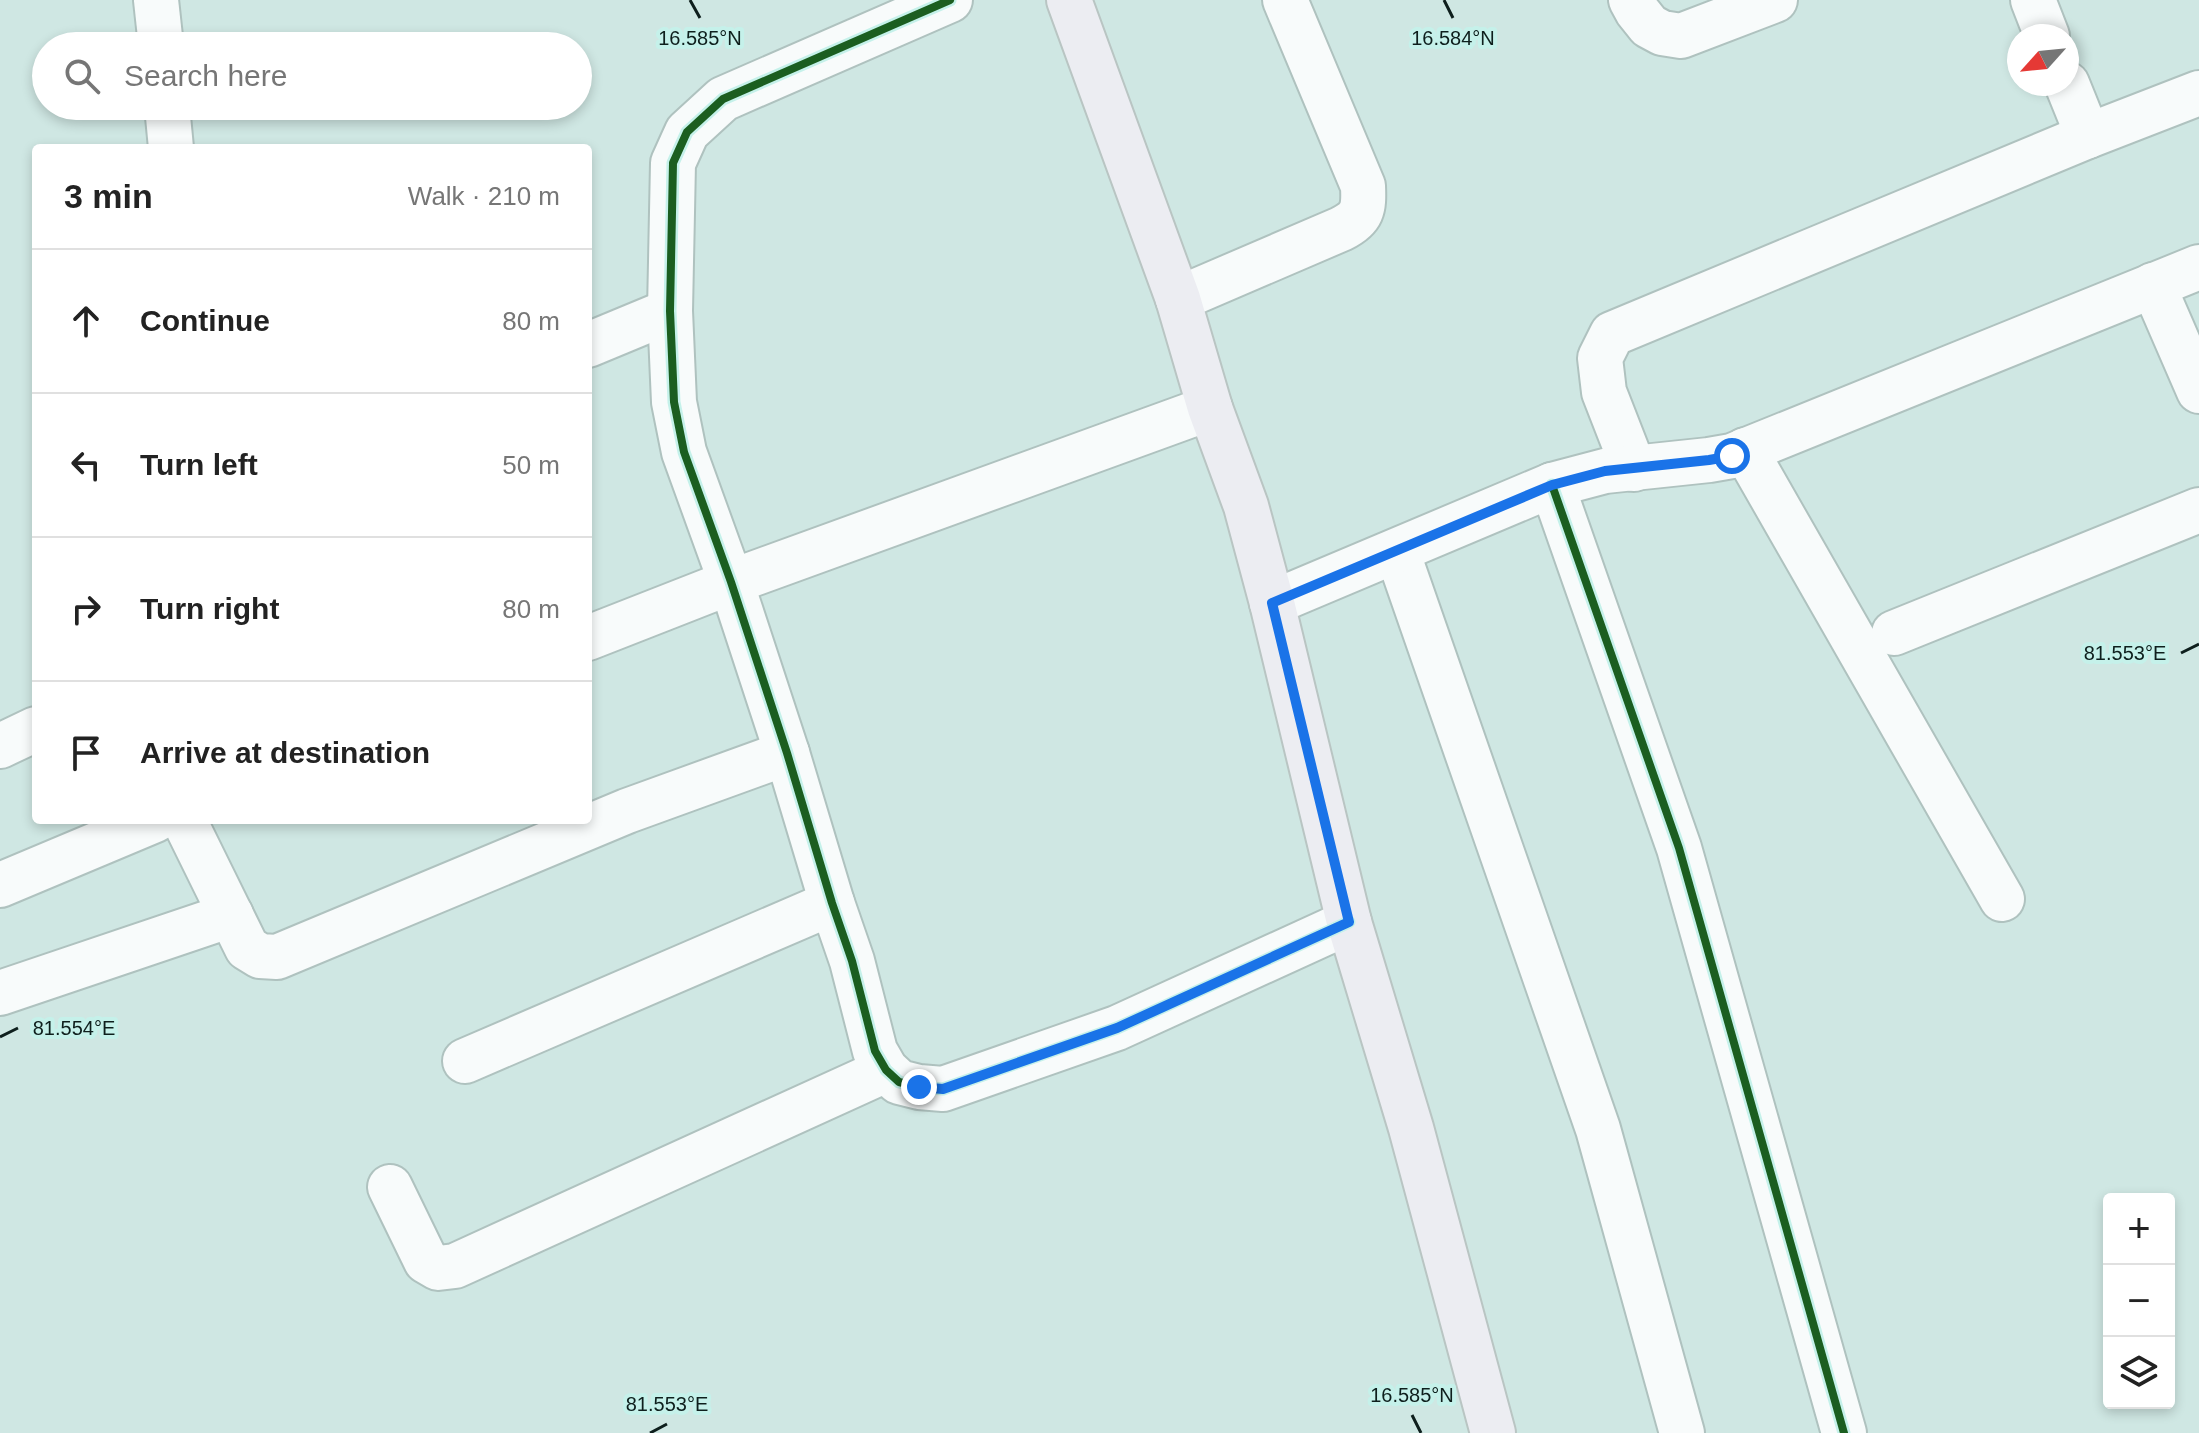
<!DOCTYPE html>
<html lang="en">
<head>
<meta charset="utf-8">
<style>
	:root { --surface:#fff; --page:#f6f6f6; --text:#222; --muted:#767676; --line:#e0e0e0 }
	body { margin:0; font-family:Arial,sans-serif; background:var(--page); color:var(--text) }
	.controls { position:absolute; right:24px; bottom:24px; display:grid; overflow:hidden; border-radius:8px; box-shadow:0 4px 12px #0003 }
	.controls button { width:72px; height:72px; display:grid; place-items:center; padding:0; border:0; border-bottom:2px solid var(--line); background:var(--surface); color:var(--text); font:40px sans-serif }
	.compass { position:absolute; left:2007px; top:24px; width:72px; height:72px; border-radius:50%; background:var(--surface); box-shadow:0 4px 12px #0003; rotate:243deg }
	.stop { position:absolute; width:24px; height:24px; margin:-18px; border:6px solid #1a73e8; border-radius:50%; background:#fff }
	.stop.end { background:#1a73e8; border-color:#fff; box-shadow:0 2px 8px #0008 }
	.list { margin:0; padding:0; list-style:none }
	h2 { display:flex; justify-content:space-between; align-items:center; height:104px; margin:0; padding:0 32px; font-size:34px }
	h2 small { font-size:26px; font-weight:400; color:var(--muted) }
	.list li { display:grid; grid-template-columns:52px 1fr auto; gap:24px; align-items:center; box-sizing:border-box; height:144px; padding:0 32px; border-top:2px solid var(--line) }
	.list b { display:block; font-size:30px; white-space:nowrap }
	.list em { font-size:26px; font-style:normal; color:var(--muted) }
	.icon { flex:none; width:44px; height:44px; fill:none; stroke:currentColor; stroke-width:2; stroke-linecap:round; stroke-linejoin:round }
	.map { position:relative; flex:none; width:2199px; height:1433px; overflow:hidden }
	.search { position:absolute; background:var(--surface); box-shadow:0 4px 12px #0003; left:32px; top:32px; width:560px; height:88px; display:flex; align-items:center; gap:20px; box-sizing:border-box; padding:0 28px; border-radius:44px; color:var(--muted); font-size:30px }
	.panel { position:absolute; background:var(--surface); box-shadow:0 4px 12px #0003; left:32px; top:144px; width:560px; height:680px; border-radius:8px }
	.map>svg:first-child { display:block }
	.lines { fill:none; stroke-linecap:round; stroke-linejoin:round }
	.minor-casing { stroke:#afc2bf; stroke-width:48 }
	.major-casing { stroke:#b9c5c3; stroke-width:48 }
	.minor { stroke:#f8fbfb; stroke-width:44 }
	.major { stroke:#ecedf2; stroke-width:44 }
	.cycleway-casing { stroke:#c5f1ea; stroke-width:13 }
	.cycleway { stroke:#1b5e20; stroke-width:8 }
	.route { stroke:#1a73e8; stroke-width:10 }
	.ticks { fill:none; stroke:#0e1f1d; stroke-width:3 }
	.ticks-label { font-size:20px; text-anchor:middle; fill:#0e1f1d; stroke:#c5f1ea; stroke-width:8; stroke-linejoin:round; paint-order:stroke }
</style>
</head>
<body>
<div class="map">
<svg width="2199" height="1433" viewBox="0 0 2199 1433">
	<rect width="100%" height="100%" fill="#cfe7e3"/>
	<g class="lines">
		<defs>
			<g id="minor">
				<path d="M156,0L161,46"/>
				<path d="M950,0L723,99L687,132L673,163L670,311L674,402L684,452L731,582L787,753L832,903L852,961L875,1051L886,1070L899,1082L919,1087L943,1089L1117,1028L1349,922"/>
				<path d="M1631,0L1637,11L1649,26L1662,33L1681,36L1775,0"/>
				<path d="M2033,0L2047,36"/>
				<path d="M2067,84L2088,136"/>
				<path d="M167,106L171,148"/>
				<path d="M2153,285L2199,391"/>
				<path d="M1178,299L1341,229C1363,218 1364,209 1363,186L1285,0"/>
				<path d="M588,345L670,311"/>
				<path d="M1745,450L2002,899"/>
				<path d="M1634,469L1604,392L1600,358L1612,334L2088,136L2199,93"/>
				<path d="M1552,485L1679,848L1844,1433"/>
				<path d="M1397,551L1598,1129L1682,1433"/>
				<path d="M1272,603L1552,485L1605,471L1709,460L1732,456L2199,267"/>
				<path d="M1894,633L2199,510"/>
				<path d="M588,638L731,582L1210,408"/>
				<path d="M0,746L36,729"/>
				<path d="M184,820L247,948L260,956L277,957L627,811L787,753"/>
				<path d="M0,885L155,820"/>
				<path d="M0,993L231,915"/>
				<path d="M465,1061L832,903"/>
				<path d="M390,1187L426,1261L438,1268L455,1266L886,1070"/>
			</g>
			<path id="major" d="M1069,0L1178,299L1210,408L1246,506L1272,603L1349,922L1411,1128L1493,1433"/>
		</defs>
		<!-- minor casing -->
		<use href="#minor" class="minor-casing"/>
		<!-- major casing -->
		<use href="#major" class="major-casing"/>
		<!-- minor -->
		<use href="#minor" class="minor"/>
		<!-- major -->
		<use href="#major" class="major"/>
		<defs>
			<g id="cycleway">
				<path d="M950,0L723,99L687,132L673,163L670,311L674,402L684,452L731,582L787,753L832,903L852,961L875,1051L886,1070L899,1082L919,1087L943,1089L1117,1028L1349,922"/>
				<path d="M1552,485L1679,848L1844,1433"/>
			</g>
		</defs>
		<!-- cycleway casing -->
		<use href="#cycleway" class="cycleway-casing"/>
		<!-- cycleway -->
		<use href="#cycleway" class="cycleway"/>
	</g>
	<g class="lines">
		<!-- route -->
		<path class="route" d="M919,1087L943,1089L1117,1028L1349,922L1272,603L1552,485L1605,471L1709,460L1732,456"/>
	</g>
	<!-- ticks -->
	<path class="ticks" d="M690,0L700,18M1444,0L1453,18M2181,653L2199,644M0,1037L18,1028M1412,1415L1421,1433M650,1433L667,1424"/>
	<g class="ticks-label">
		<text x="700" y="45">16.585°N</text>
		<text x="1453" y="45">16.584°N</text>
		<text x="2125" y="660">81.553°E</text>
		<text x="74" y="1035">81.554°E</text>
		<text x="1412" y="1402">16.585°N</text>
		<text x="667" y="1411">81.553°E</text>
	</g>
</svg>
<div class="controls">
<button>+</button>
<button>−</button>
<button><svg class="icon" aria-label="layers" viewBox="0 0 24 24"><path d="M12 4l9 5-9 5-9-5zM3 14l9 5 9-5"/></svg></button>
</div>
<svg class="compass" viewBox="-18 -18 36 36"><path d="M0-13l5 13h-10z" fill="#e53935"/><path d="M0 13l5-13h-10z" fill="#767676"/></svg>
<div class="stop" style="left:1732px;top:456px"></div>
<div class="stop end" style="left:919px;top:1087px"></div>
<div class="search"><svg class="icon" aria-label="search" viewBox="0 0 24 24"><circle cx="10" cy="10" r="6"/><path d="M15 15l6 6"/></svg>Search here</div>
<section class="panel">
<h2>3 min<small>Walk · 210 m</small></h2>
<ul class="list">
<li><svg class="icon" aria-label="ahead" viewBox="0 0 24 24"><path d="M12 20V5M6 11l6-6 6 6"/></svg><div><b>Continue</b></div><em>80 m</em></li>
<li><svg class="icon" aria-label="left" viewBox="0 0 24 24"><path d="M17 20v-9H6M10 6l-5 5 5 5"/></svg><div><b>Turn left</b></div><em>50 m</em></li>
<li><svg class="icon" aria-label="right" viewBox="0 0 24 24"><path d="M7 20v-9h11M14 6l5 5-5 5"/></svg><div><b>Turn right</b></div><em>80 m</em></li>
<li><svg class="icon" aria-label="arrive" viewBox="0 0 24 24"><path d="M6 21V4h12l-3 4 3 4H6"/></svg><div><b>Arrive at destination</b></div></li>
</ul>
</section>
</div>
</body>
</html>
